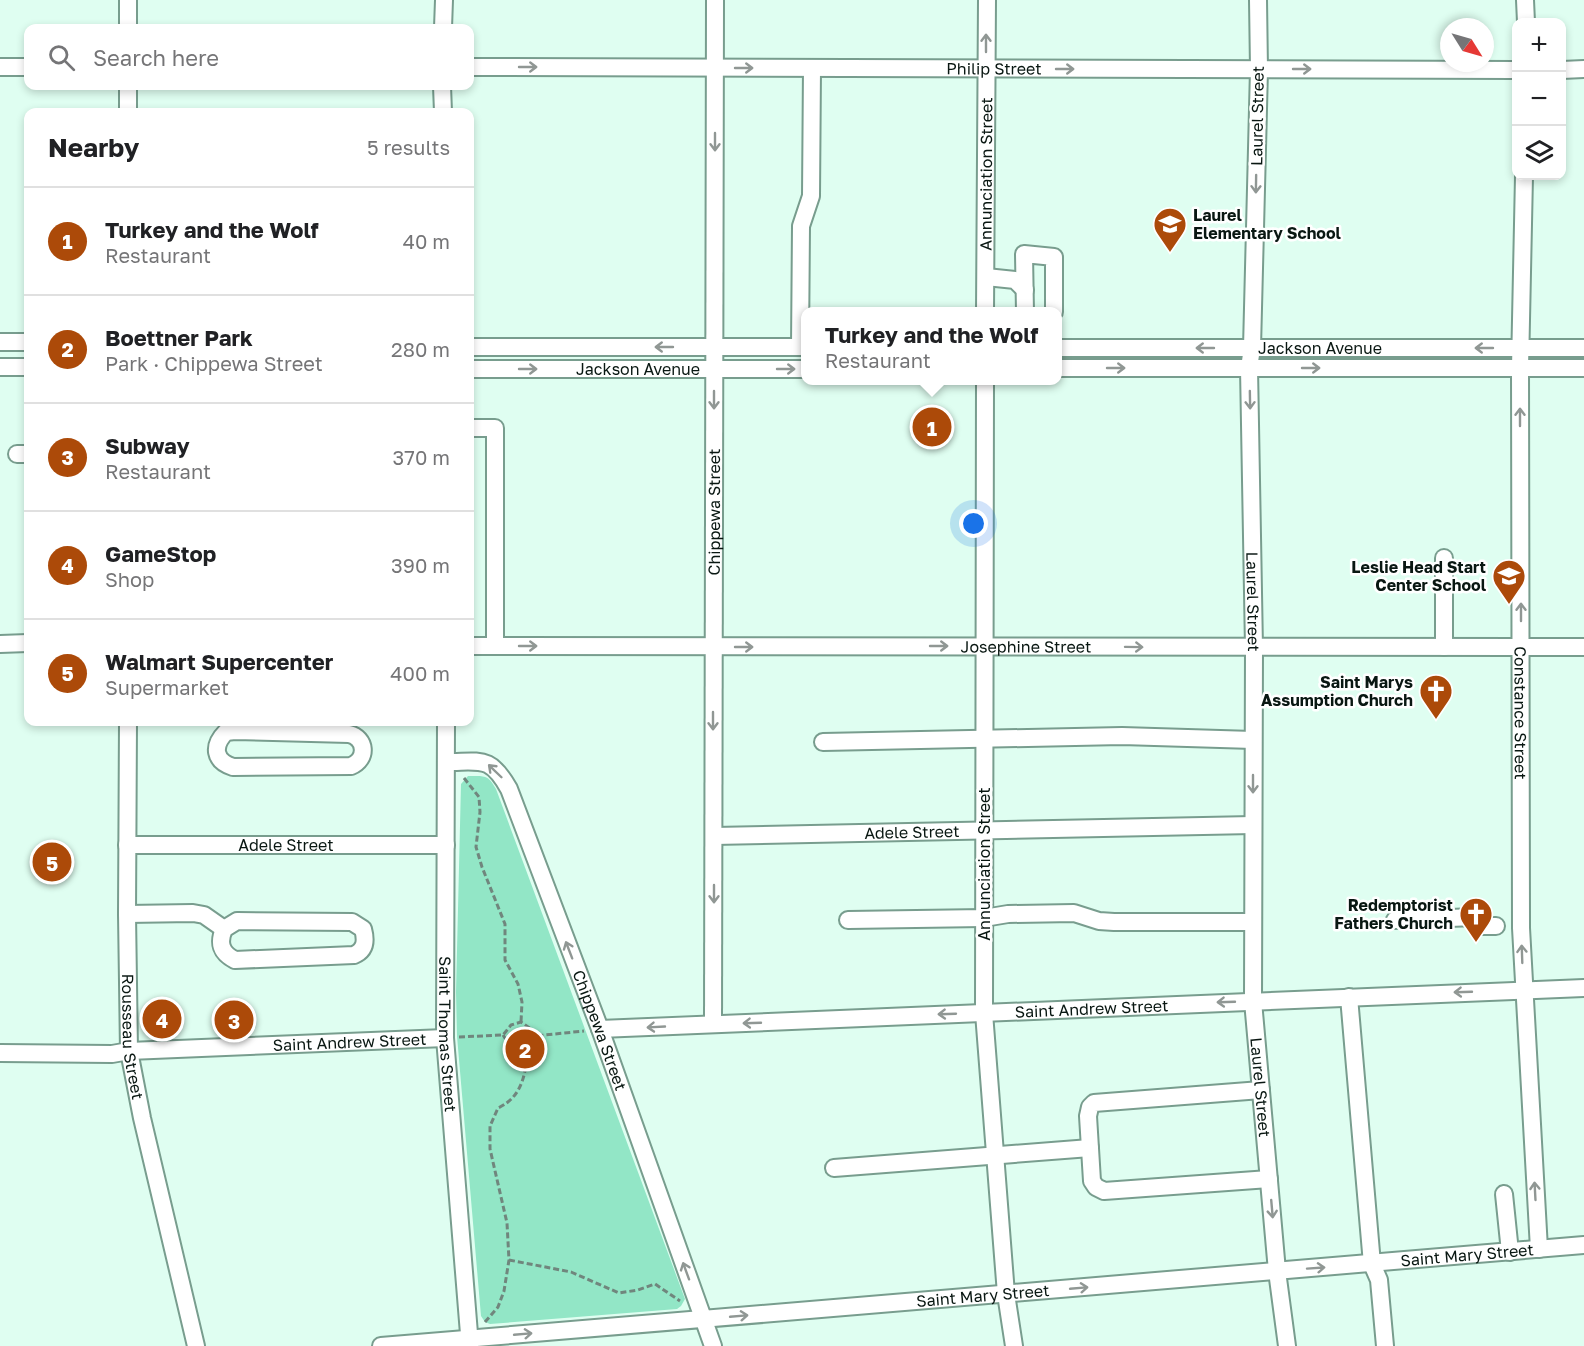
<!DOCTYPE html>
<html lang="en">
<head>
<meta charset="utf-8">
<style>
	:root { --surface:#fff; --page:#f2f2f2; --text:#202124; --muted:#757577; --line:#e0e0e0; --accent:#ac4a09 }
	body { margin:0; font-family:"Golos Text",sans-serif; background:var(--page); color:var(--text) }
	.controls { position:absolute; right:18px; top:18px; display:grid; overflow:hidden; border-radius:12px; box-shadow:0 3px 9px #0003 }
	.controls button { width:54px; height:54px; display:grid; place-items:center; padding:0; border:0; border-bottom:2px solid var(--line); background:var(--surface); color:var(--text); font:30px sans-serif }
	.compass { position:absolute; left:1440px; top:18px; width:54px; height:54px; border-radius:50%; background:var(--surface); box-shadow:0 3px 9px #0003; rotate:127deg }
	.you { position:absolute; left:974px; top:524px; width:21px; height:21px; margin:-15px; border:4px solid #fff; border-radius:50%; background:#1a73e8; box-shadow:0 0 0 9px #1a73e833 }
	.badge { display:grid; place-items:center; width:39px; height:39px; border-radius:50%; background:var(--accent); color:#fff; font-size:20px; font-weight:700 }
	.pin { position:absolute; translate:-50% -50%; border:3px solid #fff; box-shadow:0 2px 6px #0006 }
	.popup { position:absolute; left:801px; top:307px; width:261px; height:78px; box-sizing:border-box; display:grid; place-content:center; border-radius:12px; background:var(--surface); filter:drop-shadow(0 2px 4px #0005); font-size:20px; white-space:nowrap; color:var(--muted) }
	.popup b { font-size:22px; color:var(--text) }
	.popup::after { content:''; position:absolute; left:50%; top:100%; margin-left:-12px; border:12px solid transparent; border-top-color:var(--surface) }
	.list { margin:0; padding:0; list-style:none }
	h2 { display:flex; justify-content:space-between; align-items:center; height:78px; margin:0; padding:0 24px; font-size:26px }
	h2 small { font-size:20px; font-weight:400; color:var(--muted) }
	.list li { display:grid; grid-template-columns:39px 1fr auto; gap:18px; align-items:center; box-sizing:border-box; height:108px; padding:0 24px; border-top:2px solid var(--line) }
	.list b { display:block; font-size:22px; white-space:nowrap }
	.list p { margin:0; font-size:20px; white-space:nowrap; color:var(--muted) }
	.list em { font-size:20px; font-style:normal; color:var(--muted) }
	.icon { flex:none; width:33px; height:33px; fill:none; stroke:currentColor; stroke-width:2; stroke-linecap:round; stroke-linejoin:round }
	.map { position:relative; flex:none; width:1584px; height:1346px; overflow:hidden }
	.search { position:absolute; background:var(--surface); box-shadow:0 3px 9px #0003; left:24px; top:24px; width:450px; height:66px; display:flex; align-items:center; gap:15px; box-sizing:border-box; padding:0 21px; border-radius:12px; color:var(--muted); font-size:22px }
	.panel { position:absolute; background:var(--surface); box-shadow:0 3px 9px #0003; left:24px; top:108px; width:450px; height:618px; border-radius:12px }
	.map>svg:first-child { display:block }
	.green { fill:#92e6c6 }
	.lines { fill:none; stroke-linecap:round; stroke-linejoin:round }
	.minor-casing { stroke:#789d8e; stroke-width:20 }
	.path { stroke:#70867d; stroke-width:3; stroke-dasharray:6 3; stroke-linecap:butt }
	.minor { stroke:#fff; stroke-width:16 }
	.oneway { stroke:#909794 }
	.labels { text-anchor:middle; stroke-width:5; stroke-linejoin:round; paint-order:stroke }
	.street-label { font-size:16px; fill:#091712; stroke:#fff }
	.poi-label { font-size:16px; font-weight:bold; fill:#091712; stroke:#fff; text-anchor:end }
</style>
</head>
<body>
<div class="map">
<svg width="1584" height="1346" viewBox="0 0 1584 1346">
	<rect width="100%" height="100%" fill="#dffef1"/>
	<!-- green -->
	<path class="green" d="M468,776C484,776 488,774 496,789L685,1299L681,1306L677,1309L490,1324L485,1322L481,1316L457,1036L456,992L461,784Z"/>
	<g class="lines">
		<defs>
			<g id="minor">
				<path d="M128,0V28"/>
				<path id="s1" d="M1258,0L1259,69L1252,348L1249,368L1254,648L1253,1001L1277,1271L1287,1346"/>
				<path d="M1525,0L1526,22"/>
				<path d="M443,28L444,0"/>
				<path d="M0,67H28"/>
				<path id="s2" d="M470,67L1516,70"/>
				<path d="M1562,70L1584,69"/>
				<path d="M442,86L443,112"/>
				<path d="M128,112V86"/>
				<path id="s3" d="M1524,176L1520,368L1521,928L1539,1249"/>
				<path d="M986,277L1015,280L1025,290"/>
				<path id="s4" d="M985,312L987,0"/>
				<path d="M1025,312L1024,254L1054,257V312"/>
				<path d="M0,342H28"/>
				<path d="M470,347H806"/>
				<path d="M800,347L801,226L811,196L812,68"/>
				<path id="s5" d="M1058,348H1584"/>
				<path d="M0,367H28"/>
				<path d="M1058,368H1584"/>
				<path id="s6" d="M470,369H806"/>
				<path d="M985,380L984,1013L1006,1294L1014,1346"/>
				<path d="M470,428H495V646"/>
				<path d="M17,454H28"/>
				<path d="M0,644L28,643"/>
				<path id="s7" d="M470,646L1584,647"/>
				<path d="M1444,647V558"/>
				<path id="s8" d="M128,722L127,914L129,1051L142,1118L196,1346"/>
				<path id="s9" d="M446,722L445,1038L470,1346"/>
				<path d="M235,731L349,734C366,738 368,759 351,766L233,767C214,761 212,746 226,732Z"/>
				<path d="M823,742L1122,736L1253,740"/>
				<path id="s10" d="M446,762C481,762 490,755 509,789L600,1029L713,1346"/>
				<path id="s11" d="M714,836L1253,825"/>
				<path id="s12" d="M127,845H446"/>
				<path d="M127,914L193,913L204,915L224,929"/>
				<path d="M848,920L984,918L1008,914L1074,913L1099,921L1114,922H1253"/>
				<path d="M1395,920L1476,917L1483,926H1496"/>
				<path d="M237,921L352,922L363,929C366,940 366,950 354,955L235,960C221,953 218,943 224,929Z"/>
				<path d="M1349,997L1372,1264L1379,1280L1385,1346"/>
				<path id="s13" d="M713,1024L715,0"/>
				<path id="s14" d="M600,1029L1584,988"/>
				<path id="s15" d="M0,1053L112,1054L129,1051L445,1038"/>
				<path d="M1261,1090L1094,1103L1090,1107L1088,1116L1092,1181L1096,1187L1104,1191L1269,1179"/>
				<path d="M834,1168L1090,1148"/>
				<path d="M1504,1194L1510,1252"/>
				<path id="s16" d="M381,1346L1584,1245"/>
			</g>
		</defs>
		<!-- minor casing -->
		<use href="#minor" class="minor-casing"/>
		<!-- path -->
		<g class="path">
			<path d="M464,778L479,797L480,812L476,847L482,867L505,924V960L518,984L522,1002L521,1022"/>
			<path d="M503,1035L510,1046C522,1049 527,1046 535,1036"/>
			<path d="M459,1037L503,1035L511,1025L521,1022L531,1029L535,1036L584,1031"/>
			<path d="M509,1260L571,1272L619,1293L638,1290L655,1284L680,1301"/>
			<path d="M485,1322L498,1307L504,1291L509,1260L507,1223L490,1149V1126L498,1108C524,1096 526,1071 528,1045"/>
		</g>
		<!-- minor -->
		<use href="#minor" class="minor"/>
	</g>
	<!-- one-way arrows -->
	<defs><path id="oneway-shaft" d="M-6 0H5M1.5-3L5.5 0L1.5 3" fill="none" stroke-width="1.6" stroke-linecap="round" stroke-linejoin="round" transform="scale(1.5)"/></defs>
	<g class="oneway">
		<use href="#oneway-shaft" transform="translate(986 43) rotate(-90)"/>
		<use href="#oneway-shaft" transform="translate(528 67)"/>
		<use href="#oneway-shaft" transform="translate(744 68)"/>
		<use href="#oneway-shaft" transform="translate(1065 69)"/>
		<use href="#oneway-shaft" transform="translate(1302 69)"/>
		<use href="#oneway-shaft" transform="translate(715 142) rotate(90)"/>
		<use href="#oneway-shaft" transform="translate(1256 184) rotate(91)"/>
		<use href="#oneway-shaft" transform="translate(664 347) rotate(-180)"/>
		<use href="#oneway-shaft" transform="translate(1205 348) rotate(-180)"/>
		<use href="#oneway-shaft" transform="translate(1484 348) rotate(-180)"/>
		<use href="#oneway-shaft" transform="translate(1116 368)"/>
		<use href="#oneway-shaft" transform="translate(1311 368)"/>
		<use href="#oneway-shaft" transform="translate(528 369)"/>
		<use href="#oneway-shaft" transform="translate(786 369)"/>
		<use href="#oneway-shaft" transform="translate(714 400) rotate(90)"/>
		<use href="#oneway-shaft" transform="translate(1250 400) rotate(89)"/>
		<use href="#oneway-shaft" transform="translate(1520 417) rotate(-90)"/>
		<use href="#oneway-shaft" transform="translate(1521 612) rotate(-90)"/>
		<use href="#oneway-shaft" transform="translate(528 646)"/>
		<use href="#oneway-shaft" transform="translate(939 646)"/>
		<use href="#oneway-shaft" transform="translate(744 647)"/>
		<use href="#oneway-shaft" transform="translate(1134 647) rotate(1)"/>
		<use href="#oneway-shaft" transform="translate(713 721) rotate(90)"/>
		<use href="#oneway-shaft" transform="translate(495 771) rotate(-136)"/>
		<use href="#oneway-shaft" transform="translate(1253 784) rotate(90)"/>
		<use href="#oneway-shaft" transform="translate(714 894) rotate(90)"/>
		<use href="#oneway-shaft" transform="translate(569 950) rotate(-111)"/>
		<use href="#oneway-shaft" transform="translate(1522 954) rotate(-92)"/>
		<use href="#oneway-shaft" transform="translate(1463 992) rotate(178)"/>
		<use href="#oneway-shaft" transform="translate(1226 1002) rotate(178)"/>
		<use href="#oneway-shaft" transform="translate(947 1014) rotate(178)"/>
		<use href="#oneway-shaft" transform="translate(752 1023) rotate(178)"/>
		<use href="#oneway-shaft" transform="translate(656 1027) rotate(177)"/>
		<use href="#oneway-shaft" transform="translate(1535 1191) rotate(-93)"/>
		<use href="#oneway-shaft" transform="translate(1272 1209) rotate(85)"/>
		<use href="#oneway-shaft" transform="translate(1316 1268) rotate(-4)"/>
		<use href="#oneway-shaft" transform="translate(686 1271) rotate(-110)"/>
		<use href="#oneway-shaft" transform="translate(1079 1288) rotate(-5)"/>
		<use href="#oneway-shaft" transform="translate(739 1316) rotate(-5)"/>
		<use href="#oneway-shaft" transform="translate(523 1334) rotate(-5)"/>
	</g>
	<!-- icons -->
	<defs>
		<symbol id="school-pin" viewBox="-11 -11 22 30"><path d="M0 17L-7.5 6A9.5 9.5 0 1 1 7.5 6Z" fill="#ac4a09" stroke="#fff"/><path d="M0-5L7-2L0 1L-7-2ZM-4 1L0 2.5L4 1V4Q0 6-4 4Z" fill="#fff"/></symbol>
		<symbol id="church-pin" viewBox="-11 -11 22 30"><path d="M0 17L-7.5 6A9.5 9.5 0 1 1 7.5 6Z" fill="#ac4a09" stroke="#fff"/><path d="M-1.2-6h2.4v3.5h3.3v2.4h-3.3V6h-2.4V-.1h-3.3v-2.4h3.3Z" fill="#fff"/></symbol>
	</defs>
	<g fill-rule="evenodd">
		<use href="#school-pin" x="1151" y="205" width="38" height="52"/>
		<use href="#school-pin" x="1490" y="557" width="38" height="52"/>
		<use href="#church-pin" x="1417" y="672" width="38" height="52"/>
		<use href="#church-pin" x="1457" y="895" width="38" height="52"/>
	</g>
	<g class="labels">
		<!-- street labels -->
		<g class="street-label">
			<text dy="6" stroke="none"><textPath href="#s2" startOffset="524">Philip Street</textPath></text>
			<text transform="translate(1257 116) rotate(-89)" y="6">Laurel Street</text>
			<text dy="6" stroke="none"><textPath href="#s4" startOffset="138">Annunciation Street</textPath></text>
			<text dy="6" stroke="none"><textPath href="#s5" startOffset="262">Jackson Avenue</textPath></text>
			<text dy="6" stroke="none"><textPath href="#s6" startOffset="168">Jackson Avenue</textPath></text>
			<text dy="6" stroke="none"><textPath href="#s13" startOffset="512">Chippewa Street</textPath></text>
			<text dy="6" stroke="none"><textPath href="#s1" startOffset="602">Laurel Street</textPath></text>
			<text dy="6" stroke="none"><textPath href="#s7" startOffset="556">Josephine Street</textPath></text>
			<text dy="6" stroke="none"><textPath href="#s3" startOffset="537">Constance Street</textPath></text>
			<text dy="6" stroke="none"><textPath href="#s11" startOffset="198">Adele Street</textPath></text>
			<text dy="6" stroke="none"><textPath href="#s12" startOffset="159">Adele Street</textPath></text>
			<text transform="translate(984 864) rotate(-90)" y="6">Annunciation Street</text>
			<text dy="6" stroke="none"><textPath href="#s14" startOffset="492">Saint Andrew Street</textPath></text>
			<text dy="6" stroke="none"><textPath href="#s10" startOffset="333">Chippewa Street</textPath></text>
			<text dy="6" stroke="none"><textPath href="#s9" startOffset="312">Saint Thomas Street</textPath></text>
			<text dy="6" stroke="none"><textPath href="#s8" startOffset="315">Rousseau Street</textPath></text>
			<text dy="6" stroke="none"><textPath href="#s15" startOffset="350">Saint Andrew Street</textPath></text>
			<text dy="6" stroke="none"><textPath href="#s1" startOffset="1088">Laurel Street</textPath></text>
			<text dy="6" stroke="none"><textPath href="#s16" startOffset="1090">Saint Mary Street</textPath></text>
			<text dy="6" stroke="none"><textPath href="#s16" startOffset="604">Saint Mary Street</textPath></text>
		</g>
		<!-- poi labels -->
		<g class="poi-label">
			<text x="1193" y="221" text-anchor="start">Laurel<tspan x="1193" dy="18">Elementary School</tspan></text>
			<text x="1486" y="573">Leslie Head Start<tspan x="1486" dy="18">Center School</tspan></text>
			<text x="1413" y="688">Saint Marys<tspan x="1413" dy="18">Assumption Church</tspan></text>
			<text x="1453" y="911">Redemptorist<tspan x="1453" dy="18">Fathers Church</tspan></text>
		</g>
	</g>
</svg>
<div class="controls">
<button>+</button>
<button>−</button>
<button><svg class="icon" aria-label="layers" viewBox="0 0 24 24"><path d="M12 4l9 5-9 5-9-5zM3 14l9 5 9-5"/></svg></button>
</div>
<svg class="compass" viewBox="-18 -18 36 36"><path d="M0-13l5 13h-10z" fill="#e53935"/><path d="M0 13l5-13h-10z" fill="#757577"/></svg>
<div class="you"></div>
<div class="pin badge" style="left:932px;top:427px">1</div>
<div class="popup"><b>Turkey and the Wolf</b>Restaurant</div>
<div class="pin badge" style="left:525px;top:1049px">2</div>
<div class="pin badge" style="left:234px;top:1020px">3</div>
<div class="pin badge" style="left:162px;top:1019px">4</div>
<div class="pin badge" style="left:52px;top:862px">5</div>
<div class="search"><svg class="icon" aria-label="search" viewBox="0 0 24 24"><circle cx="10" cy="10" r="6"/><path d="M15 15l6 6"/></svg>Search here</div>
<section class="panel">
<h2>Nearby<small>5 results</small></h2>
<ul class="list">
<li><span class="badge">1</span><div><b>Turkey and the Wolf</b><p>Restaurant</p></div><em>40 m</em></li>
<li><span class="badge">2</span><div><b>Boettner Park</b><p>Park · Chippewa Street</p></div><em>280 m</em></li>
<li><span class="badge">3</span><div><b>Subway</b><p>Restaurant</p></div><em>370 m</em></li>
<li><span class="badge">4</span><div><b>GameStop</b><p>Shop</p></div><em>390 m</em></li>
<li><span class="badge">5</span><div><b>Walmart Supercenter</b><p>Supermarket</p></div><em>400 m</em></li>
</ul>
</section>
</div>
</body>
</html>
